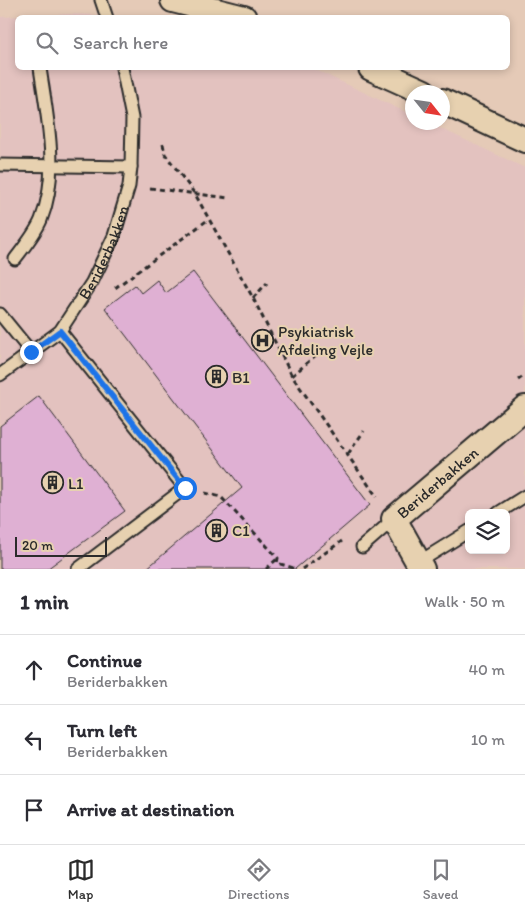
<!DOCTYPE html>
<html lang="en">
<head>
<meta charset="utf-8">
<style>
	:root { --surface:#fff; --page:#f2f2f3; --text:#2b2b33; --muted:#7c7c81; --line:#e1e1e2; --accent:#2b2b2b }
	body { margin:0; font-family:Itim,sans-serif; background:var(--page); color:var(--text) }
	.controls { position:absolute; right:15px; bottom:15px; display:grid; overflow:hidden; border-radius:8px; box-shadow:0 2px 8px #0003 }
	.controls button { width:45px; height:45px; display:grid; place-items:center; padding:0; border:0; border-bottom:1px solid var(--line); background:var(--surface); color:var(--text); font:25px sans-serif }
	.compass { position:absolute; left:405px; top:85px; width:45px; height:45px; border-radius:50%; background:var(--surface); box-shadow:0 2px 8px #0003; rotate:120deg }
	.scale { position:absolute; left:15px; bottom:12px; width:92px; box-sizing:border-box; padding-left:5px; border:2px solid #2b2b2b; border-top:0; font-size:14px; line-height:18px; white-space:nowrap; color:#2b2b2b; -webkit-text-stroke:4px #e7d1b0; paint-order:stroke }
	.stop { position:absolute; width:15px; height:15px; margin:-11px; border:4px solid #1a73e8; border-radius:50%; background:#fff }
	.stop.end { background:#1a73e8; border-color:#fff; box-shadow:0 1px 5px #0008 }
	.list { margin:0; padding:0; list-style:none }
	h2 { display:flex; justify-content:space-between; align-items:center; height:65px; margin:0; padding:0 20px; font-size:21px }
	h2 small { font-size:16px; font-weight:400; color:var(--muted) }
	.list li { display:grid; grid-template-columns:32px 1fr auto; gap:15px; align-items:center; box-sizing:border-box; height:70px; padding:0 20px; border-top:1px solid var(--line) }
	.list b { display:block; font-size:19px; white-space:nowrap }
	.list p { margin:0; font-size:16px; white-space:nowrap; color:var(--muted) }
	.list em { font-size:16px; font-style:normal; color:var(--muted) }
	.icon { flex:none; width:28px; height:28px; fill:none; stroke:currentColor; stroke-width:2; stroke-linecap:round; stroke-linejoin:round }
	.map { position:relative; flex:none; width:525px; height:569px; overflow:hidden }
	.search { position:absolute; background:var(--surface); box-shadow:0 2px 8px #0003; left:15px; right:15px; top:15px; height:55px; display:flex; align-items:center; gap:12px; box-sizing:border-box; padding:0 18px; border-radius:8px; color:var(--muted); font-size:19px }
	.sheet { height:275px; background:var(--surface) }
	nav { display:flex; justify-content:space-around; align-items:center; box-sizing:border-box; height:70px; border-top:1px solid var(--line); background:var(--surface); font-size:14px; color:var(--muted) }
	nav a { display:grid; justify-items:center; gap:2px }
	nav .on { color:var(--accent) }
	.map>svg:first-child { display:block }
	.built { fill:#e3c2bf; fill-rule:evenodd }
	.building { fill:#dfb0d3; stroke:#2b2b2b }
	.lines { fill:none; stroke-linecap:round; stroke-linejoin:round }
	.lane-casing { stroke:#2b2b2b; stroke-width:15 }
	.street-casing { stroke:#2b2b2b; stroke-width:28 }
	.path { stroke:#2b2b2b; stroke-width:3; stroke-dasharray:5 4; stroke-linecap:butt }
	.lane { stroke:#e7d1b0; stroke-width:11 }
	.street { stroke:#e7d1b0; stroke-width:24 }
	.route { stroke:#1a73e8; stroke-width:6 }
	.labels { text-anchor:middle; stroke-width:4; stroke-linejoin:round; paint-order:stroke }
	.street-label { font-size:16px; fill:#2b2b2b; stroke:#e7d1b0 }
	.poi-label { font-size:16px; fill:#2b2b2b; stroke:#e7d1b0; text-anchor:start }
</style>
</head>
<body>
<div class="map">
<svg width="525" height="569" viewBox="0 0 525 569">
	<rect width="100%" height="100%" fill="#e5cab7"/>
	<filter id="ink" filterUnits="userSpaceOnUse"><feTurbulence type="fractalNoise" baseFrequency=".02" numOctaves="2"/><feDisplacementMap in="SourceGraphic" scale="10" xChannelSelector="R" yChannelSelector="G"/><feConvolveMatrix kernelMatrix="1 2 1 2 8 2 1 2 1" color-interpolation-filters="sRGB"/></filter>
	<g filter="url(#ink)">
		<!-- built -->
		<path class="built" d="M69,14L158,17L18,18V68H312L412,115V122L429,123L525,168V569H0V17ZM469,513H506V550H469Z"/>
		<!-- building -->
		<g class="building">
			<path d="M193,272L370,505L295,569H146L242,488L105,308L135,285L141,293L157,280L166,293Z"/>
			<path d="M39,396L125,511L47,569H0V426Z"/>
		</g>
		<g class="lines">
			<defs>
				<g id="lane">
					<path d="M101,0L107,18"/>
					<path d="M0,165L131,167"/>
					<path d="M15,259C24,247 35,234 41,220C60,173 47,116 40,68"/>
					<path d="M0,314L31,352"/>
					<path d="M60,331L185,488L78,569"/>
					<path id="s1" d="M0,375L60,331L92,282L114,236L129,186L131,167L132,118L122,68"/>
					<path d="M498,513L525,496"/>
					<path d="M362,547L394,519"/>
					<path d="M419,562L469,531"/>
				</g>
				<g id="street">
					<path d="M173,0L244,18"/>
					<path d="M371,68L424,92"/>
					<path d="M442,101L525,140"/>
					<path id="s2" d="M422,569L394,519L525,408"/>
				</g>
			</defs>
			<!-- lane casing -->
			<use href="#lane" class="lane-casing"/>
			<!-- street casing -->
			<use href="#street" class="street-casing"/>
			<!-- path -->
			<g class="path">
				<path d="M163,144L165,154L195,194L253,298L292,376L377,497"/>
				<path d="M150,188L229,198"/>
				<path d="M115,288L209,219"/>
				<path d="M253,298L267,283"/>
				<path d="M292,376L317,354"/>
				<path d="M518,380L525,375"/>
				<path d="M348,454L364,431"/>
				<path d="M205,493L221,497L278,558L277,563L297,569"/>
				<path d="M266,569L277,559"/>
				<path d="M302,569L342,541"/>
			</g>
			<!-- lane -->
			<use href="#lane" class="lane"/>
			<!-- street -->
			<use href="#street" class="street"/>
		</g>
	</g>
	<g class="lines" filter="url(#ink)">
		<!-- route -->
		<path class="route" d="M31,352L60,331L185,488"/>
	</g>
	<!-- icons -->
	<defs>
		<symbol id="hospital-ring" viewBox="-11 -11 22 22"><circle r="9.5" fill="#e7d1b0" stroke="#2b2b2b" stroke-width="1.5"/><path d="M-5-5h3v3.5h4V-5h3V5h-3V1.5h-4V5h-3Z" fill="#2b2b2b"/></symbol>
		<symbol id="building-ring" viewBox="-11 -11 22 22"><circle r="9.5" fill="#e7d1b0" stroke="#2b2b2b" stroke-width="1.5"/><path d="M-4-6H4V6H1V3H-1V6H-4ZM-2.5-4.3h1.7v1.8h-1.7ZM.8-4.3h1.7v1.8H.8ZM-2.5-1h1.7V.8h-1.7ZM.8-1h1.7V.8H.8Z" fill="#2b2b2b"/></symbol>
	</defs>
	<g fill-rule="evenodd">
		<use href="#hospital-ring" x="250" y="328" width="25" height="25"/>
		<use href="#building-ring" x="204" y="364" width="25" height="25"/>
		<use href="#building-ring" x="40" y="470" width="25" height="25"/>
		<use href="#building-ring" x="204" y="518" width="25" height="25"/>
	</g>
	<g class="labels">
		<!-- street labels -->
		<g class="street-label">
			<text dy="6" stroke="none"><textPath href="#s1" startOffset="165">Beriderbakken</textPath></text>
			<text dy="6" stroke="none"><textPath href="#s2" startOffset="114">Beriderbakken</textPath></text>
		</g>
		<!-- poi labels -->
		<g class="poi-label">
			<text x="278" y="337">Psykiatrisk<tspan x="278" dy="18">Afdeling Vejle</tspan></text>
			<text x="232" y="383">B1</text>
			<text x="68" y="489">L1</text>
			<text x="232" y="536">C1</text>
		</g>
	</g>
</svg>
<div class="controls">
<button><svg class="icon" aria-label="layers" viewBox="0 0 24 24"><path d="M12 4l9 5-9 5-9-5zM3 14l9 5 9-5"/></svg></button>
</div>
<svg class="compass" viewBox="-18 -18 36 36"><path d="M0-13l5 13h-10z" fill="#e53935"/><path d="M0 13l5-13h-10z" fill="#7c7c81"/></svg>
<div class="scale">20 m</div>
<div class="stop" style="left:185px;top:488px"></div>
<div class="stop end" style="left:31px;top:352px"></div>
<div class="search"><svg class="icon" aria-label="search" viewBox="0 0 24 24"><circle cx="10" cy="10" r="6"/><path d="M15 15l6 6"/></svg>Search here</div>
</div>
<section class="sheet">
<h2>1 min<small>Walk · 50 m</small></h2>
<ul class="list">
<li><svg class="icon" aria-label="ahead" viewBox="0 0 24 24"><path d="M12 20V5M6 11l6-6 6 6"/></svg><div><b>Continue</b><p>Beriderbakken</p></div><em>40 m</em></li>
<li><svg class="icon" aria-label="left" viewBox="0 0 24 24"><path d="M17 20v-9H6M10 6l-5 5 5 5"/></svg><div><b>Turn left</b><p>Beriderbakken</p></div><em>10 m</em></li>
<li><svg class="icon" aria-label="arrive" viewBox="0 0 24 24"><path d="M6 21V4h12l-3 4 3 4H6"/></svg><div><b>Arrive at destination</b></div></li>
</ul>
</section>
<nav>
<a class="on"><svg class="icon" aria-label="map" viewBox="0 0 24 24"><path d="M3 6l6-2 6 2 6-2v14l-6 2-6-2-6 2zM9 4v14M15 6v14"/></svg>Map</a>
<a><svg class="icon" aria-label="directions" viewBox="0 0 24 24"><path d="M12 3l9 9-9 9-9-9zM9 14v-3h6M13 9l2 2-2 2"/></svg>Directions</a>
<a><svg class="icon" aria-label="saved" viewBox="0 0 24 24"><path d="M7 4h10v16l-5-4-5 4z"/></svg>Saved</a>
</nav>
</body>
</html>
